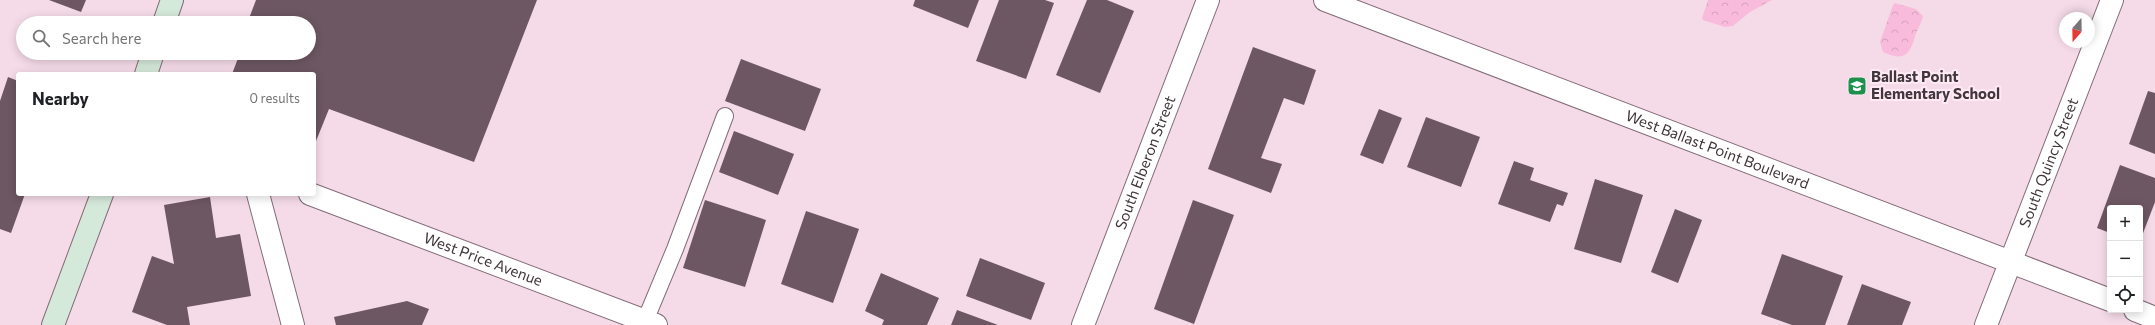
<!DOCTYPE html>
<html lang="en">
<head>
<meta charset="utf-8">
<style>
	:root { --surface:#fff; --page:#f6f6f6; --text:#202124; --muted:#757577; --line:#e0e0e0 }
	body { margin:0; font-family:Commissioner,sans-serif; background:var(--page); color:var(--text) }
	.controls { position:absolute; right:12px; bottom:12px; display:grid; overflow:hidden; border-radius:4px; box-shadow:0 2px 10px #0003 }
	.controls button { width:36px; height:36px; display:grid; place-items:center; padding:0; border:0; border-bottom:1px solid var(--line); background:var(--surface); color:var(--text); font:20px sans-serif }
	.compass { position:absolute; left:2059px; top:12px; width:36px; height:36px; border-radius:50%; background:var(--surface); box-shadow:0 2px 10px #0003; rotate:200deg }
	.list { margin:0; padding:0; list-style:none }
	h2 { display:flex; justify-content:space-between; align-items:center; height:52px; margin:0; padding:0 16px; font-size:17px }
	h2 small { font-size:13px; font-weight:400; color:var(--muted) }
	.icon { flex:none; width:22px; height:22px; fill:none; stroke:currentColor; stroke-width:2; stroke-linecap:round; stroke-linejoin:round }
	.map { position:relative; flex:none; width:2155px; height:325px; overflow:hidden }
	.search { position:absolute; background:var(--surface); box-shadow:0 2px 10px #0003; left:16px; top:16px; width:300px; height:44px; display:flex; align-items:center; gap:10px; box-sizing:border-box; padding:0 14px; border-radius:22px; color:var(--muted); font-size:15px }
	.panel { position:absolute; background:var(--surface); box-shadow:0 2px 10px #0003; left:16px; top:72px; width:300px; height:124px; border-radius:4px }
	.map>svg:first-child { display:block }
	.park { fill:url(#park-crowns) }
	.building { fill:#6d5762 }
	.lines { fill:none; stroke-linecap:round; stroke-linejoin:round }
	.lane-casing { stroke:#836c78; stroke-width:18 }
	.street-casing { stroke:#836c78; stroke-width:24 }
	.secondary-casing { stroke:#836c78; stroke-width:24 }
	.lane { stroke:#fff; stroke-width:16 }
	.street { stroke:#fff; stroke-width:22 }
	.secondary { stroke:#d5e9da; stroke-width:22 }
	.labels { text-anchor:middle; stroke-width:4; stroke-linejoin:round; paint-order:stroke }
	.poi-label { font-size:15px; font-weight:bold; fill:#40363b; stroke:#ffeaf4; text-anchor:start }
	.street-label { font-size:15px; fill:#40363b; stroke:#ffeaf4 }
</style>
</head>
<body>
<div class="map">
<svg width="2155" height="325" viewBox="0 0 2155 325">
	<defs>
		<pattern id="park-crowns" width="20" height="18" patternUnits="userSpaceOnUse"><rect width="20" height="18" fill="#f9bbdb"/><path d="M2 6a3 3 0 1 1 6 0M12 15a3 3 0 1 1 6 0" fill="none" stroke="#d6a1bd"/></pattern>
	</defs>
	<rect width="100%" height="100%" fill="#f5dbe8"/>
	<!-- park -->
	<g class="park">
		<path d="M1708,0H1772L1750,12L1733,26L1725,27L1703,20L1702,18Z"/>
		<path d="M1895,3L1916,9L1923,16C1921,25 1916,31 1914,40C1908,58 1901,60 1883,52L1880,42L1893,5Z"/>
	</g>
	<!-- building -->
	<g class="building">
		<path d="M49,0H86L81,12Z"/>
		<path d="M256,0H537L474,162L329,109L314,146V74H232L240,53H309V23H253L248,21Z"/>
		<path d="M915,0H979L968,28L913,6Z"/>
		<path d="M999,0H1045L1054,3L1026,79L976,61Z"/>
		<path d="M1087,0H1107L1134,11L1100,93L1056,75Z"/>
		<path d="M1253,47L1316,70L1304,105L1284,98L1261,158L1282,164L1271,193L1208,169Z"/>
		<path d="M741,59L821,89L805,131L725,101Z"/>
		<path d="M8,77L18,81V194H25L11,233L0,229V101Z"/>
		<path d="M2148,91L2155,93V154L2129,144Z"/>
		<path d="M1379,109L1402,118L1383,164L1360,155Z"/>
		<path d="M1426,117L1480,137L1461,187L1407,167Z"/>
		<path d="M734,131L794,154L778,195L719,172Z"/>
		<path d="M1514,161L1534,168L1530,180L1568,193L1563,206L1557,204L1550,222L1498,204Z"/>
		<path d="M2120,165L2155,178V202L2140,241V208H2110V233L2097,228Z"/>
		<path d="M1595,179L1643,195L1621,263L1574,249Z"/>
		<path d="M210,197L216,238L240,234L251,296L187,307L190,325H167L132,312L152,256L174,264L164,205Z"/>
		<path d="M705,200L766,220L745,287L683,268Z"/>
		<path d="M1193,200L1234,215L1194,324L1154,309Z"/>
		<path d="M1675,209L1702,220L1678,283L1651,272Z"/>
		<path d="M806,211L859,229L833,303L781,284Z"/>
		<path d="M1782,254L1843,276L1825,325H1792L1761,314Z"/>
		<path d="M980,258L1045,283L1031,320L966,296Z"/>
		<path d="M881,273L939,298L927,325H882L884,320L865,311Z"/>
		<path d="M1862,284L1911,302L1902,325H1847Z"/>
		<path d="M407,301L429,309L422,325H336L334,317Z"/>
		<path d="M957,310L998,325H951Z"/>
	</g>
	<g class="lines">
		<defs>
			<path id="lane" d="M645,321L675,249L725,116"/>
			<g id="street">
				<path id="s1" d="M1325,0L2110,300"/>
				<path d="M258,194L293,325"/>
				<path id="s2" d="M310,194L656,325"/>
				<path d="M2135,310L2155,318"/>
				<path id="s3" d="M1083,325L1208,0"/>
				<path id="s4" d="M1986,325L2112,0"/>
			</g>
			<g id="secondary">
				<path d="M164,23L172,0"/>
				<path d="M146,74L153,53"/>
				<path d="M53,325L102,194"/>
			</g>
		</defs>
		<!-- lane casing -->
		<use href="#lane" class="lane-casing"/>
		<!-- street casing -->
		<use href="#street" class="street-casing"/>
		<!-- secondary casing -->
		<use href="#secondary" class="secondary-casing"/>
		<!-- lane -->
		<use href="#lane" class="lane"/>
		<!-- street -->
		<use href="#street" class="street"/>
		<!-- secondary -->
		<use href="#secondary" class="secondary"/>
	</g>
	<!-- icons -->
	<defs>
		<symbol id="school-square" viewBox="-11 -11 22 22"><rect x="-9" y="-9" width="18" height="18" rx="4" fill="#1d914c" stroke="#ffeaf4"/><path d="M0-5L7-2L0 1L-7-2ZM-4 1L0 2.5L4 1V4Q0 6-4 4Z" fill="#fff"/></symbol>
	</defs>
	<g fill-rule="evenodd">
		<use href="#school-square" x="1846" y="75" width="22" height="22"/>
	</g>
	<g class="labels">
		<!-- poi labels -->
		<g class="poi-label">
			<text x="1871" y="82">Ballast Point<tspan x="1871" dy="17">Elementary School</tspan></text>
		</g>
		<!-- street labels -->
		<g class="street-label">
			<text dy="5" stroke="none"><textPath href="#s1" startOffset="420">West Ballast Point Boulevard</textPath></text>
			<text dy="5" stroke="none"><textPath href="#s3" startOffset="174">South Elberon Street</textPath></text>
			<text dy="5" stroke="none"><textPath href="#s4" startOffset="174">South Quincy Street</textPath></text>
			<text dy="5" stroke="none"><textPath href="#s2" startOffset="185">West Price Avenue</textPath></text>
		</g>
	</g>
</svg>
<div class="controls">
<button>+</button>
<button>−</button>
<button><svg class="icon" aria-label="locate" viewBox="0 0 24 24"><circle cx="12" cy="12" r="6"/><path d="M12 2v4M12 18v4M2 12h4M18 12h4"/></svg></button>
</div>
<svg class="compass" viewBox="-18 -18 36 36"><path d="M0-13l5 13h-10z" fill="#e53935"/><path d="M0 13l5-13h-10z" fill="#757577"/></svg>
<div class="search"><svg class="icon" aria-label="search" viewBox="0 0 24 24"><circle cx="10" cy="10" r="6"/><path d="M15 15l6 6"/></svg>Search here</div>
<section class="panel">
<h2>Nearby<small>0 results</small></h2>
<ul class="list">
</ul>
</section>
</div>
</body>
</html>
